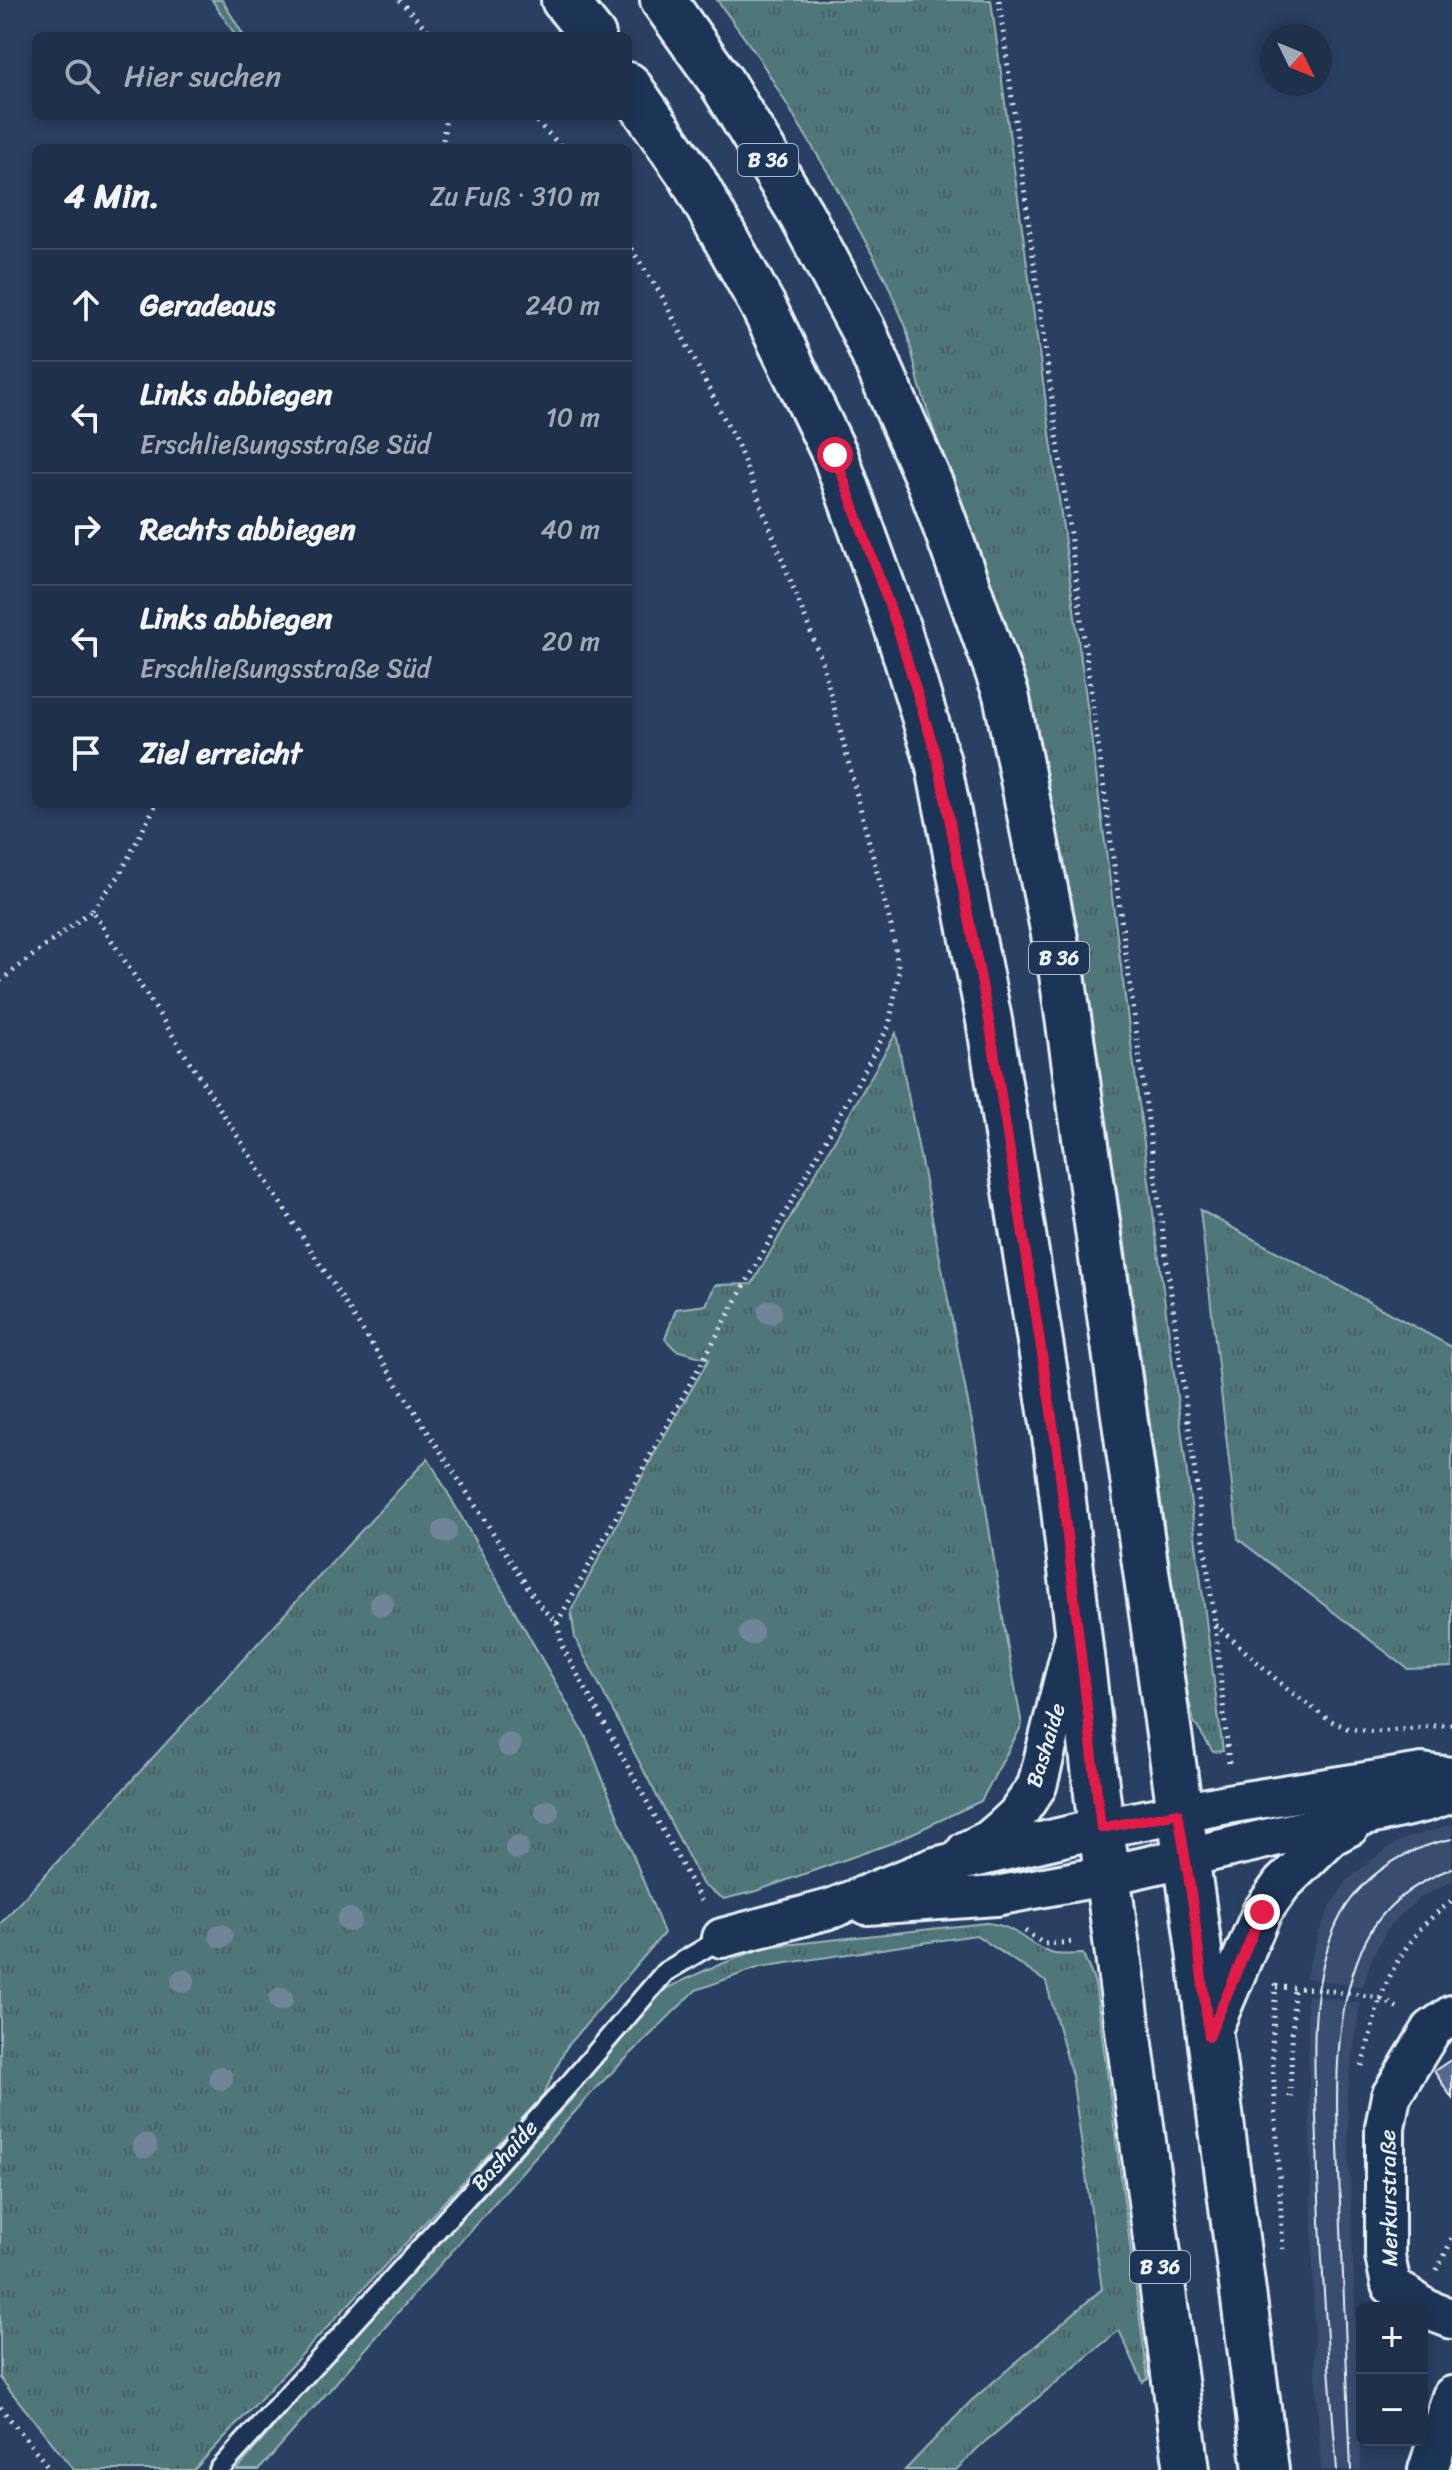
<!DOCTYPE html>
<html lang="de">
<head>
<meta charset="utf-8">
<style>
	:root { --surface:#1f304a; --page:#2c3c54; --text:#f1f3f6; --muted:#a1a9b5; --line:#3c4b62 }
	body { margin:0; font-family:Sriracha,sans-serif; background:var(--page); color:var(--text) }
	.controls { position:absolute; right:24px; bottom:24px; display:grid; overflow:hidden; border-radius:12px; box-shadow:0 4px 12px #0003 }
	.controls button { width:72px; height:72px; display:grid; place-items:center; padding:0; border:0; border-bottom:2px solid var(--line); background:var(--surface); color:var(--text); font:40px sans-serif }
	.compass { position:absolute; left:1260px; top:24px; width:72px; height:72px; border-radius:50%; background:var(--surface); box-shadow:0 4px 12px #0003; rotate:133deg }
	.stop { position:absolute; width:24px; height:24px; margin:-18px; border:6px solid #e11d48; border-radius:50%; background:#fff }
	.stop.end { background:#e11d48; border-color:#fff; box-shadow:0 2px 8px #0008 }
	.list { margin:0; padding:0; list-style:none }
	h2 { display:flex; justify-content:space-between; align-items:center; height:104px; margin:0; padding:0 32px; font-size:34px }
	h2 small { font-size:26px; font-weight:400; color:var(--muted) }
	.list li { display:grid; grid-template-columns:52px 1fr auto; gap:24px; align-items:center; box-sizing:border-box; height:112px; padding:0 32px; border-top:2px solid var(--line) }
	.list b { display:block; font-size:30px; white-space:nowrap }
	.list p { margin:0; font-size:26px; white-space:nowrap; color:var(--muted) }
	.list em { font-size:26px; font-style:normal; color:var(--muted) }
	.icon { flex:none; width:44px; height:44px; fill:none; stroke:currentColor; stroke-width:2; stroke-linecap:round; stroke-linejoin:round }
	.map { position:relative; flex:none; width:1452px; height:2470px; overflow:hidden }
	.search { position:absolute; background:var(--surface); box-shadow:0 4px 12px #0003; left:32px; top:32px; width:600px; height:88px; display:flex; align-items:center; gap:20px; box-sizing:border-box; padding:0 28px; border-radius:12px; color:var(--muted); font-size:30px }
	.panel { position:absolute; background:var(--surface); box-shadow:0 4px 12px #0003; left:32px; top:144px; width:600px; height:664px; border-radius:12px }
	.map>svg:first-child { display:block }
	.built { fill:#374d70 }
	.grass { fill:url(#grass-tufts); stroke:#9cb4b8; stroke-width:2 }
	.building { fill:#576b8f; stroke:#e8f1f8; stroke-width:2 }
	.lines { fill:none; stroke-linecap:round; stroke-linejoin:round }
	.service-casing { stroke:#e8f1f8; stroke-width:24 }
	.minor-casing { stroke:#e8f1f8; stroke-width:44 }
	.primary-casing { stroke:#e8f1f8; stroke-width:50 }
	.path { stroke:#e8f1f8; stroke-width:5; stroke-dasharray:2 6; stroke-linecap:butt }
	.service { stroke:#1d3557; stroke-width:18 }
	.minor { stroke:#1d3557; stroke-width:38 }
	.primary { stroke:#1d3557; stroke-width:44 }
	.tram { stroke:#e8f1f8; stroke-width:2 }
	.tree { fill:#708698 }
	.route { stroke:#e11d48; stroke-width:10 }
	.labels { text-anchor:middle; stroke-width:6; stroke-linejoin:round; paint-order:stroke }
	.shield { fill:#1d3557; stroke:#abb9c8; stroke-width:2 }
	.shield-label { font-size:20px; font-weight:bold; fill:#e8f1f8 }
	.street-label { font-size:22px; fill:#e8f1f8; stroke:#1d3557 }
</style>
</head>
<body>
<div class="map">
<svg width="1452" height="2470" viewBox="0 0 1452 2470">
	<defs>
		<pattern id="grass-tufts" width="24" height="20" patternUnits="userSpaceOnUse" patternTransform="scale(2)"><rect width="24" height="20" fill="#4f7679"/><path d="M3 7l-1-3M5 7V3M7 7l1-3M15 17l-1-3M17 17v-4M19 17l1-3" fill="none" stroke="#4a5f62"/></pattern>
	</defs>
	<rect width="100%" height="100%" fill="#294062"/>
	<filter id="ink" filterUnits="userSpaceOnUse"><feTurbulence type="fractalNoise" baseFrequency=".0125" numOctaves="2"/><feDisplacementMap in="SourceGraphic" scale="16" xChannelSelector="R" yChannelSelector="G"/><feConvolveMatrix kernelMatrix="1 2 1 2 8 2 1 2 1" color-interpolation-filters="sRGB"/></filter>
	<g filter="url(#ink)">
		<!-- built -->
		<g class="built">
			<path d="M1452,1824V1881L1418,1899L1390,1925L1372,1957L1363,1987L1305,1978L1318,1935L1331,1905L1348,1880L1371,1860L1401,1840Z"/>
			<path d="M1307,1995L1360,2003L1347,2097L1361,2470H1321L1315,2365Z"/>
		</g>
		<!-- grass -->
		<g class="grass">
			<path d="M212,0H222L244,36H236Z"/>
			<path d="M717,0H991L1086,697L1223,1751L1213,1752L1194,1722L1188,1696L1124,1237L1081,955L1049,799L999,610L935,434L919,383L906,327L886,280L833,181L759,58Z"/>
			<path d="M896,1033L975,1438L1007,1643L1022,1725L981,1801L892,1843L756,1891L724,1899L703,1885L575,1638L571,1611L655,1452L709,1359L676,1350L665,1339L676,1309L706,1305L715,1285L752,1284Z"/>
			<path d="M1200,1210L1452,1347V1667L1408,1669L1238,1539Z"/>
			<path d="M428,1458L586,1737L664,1933L566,2048L543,2096L194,2470H74L0,2378V1924Z"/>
			<path d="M986,1923C1017,1925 1024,1944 1051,1953C1060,1956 1073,1954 1083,1954L1095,1983L1148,2379L1143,2382L1119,2330L981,2445L956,2470H905L971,2401L1102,2289L1072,2076L1046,1982L976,1935L760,1967L696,1990L595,2089L259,2470H237L305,2390L571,2100L616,2040L667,1988L706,1970L766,1947Z"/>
		</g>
		<!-- building -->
		<path class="building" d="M1452,2059V2098L1434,2071Z"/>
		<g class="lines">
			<defs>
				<path id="service" d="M219,2470L572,2081L665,1972L722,1938"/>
				<g id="minor">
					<path d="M966,1851L989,1840L1002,1829L1017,1815L1037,1786L1075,1635"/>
					<path d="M867,1905L996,1896L1109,1875L1426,1802L1452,1793"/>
					<path d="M722,1938L833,1908L935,1867L1101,1828L1233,1803L1422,1773L1452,1777"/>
					<path d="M1452,2015L1432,2029L1391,2096L1385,2127V2256L1391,2285L1426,2309L1452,2319"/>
					<path d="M1209,2037L1262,1912L1282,1884L1331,1836L1350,1826"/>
					<path d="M1428,2470L1452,2396"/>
				</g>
				<g id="primary">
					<path d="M564,0L593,36"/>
					<path d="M663,0L722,83L801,214L862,328L931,486L1006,694L1062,974L1194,1912L1266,2470"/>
					<path d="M628,85L691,176L763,306L835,455L898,630L938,762L989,1020L1057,1449L1101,1828L1187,2470"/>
				</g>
			</defs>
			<!-- service casing -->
			<use href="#service" class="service-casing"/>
			<!-- minor casing -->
			<use href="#minor" class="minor-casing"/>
			<!-- primary casing -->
			<use href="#primary" class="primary-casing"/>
			<!-- path -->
			<g class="path">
				<path d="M399,0L433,36"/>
				<path d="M999,0L1215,1624L1229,1764"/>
				<path d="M531,116L563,148"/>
				<path d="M442,148L446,116"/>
				<path d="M92,910L119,876L156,804"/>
				<path d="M0,981L92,910L540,1606L557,1623L563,1648L704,1906"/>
				<path d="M557,1623L889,1026L899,971L891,926L822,661L738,446L662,296L628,244"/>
				<path d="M1215,1624L1287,1689L1329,1720L1347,1728L1376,1732L1452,1724"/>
				<path d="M1025,1931L1044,1944L1075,1942"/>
				<path d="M1276,1984L1272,2046L1283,2249"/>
				<path d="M1276,1987L1319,1989L1380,1998C1398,1957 1414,1928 1452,1901"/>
				<path d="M1362,2066L1380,1998L1401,2010"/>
				<path d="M1290,2097L1294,1988"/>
				<path d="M1437,2270L1452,2239"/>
				<path d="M0,2407L51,2470"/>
			</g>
			<!-- service -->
			<use href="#service" class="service"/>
			<!-- minor -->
			<use href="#minor" class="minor"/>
			<!-- primary -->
			<use href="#primary" class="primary"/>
			<!-- tram -->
			<g class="tram">
				<path d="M1337,2470C1328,2361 1320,2252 1317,2143C1315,2073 1307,1999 1333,1932C1353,1881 1400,1849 1452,1839"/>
				<path d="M1351,2470C1347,2381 1343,2292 1340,2203C1338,2117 1327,2021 1366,1940C1383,1905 1417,1882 1452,1868"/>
			</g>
		</g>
		<!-- trees -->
		<g class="tree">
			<circle cx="770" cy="1312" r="12"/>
			<circle cx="445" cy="1531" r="12"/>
			<circle cx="382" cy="1604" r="12"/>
			<circle cx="751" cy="1633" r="12"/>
			<circle cx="509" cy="1745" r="12"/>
			<circle cx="547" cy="1812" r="12"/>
			<circle cx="517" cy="1848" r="12"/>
			<circle cx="349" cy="1920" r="12"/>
			<circle cx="221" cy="1936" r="12"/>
			<circle cx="183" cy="1981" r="12"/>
			<circle cx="281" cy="1999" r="12"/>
			<circle cx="221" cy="2078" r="12"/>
			<circle cx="145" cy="2146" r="12"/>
		</g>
	</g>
	<g class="lines" filter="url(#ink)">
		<!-- route -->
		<path class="route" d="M835,455L898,630L938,762L989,1020L1057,1449L1101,1828L1178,1813L1194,1912L1209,2037L1262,1912"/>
	</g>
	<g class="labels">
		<!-- shield labels -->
		<g class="shield">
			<rect x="738" y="144" width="60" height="32" rx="6"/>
			<rect x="1029" y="942" width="60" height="32" rx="6"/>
			<rect x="1130" y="2251" width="60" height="32" rx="6"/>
		</g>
		<g class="shield-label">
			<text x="768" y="167">B 36</text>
			<text x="1059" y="965">B 36</text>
			<text x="1160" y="2274">B 36</text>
		</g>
		<!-- street labels -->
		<g class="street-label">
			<text transform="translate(1045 1745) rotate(-73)" y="8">Bashaide</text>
			<text transform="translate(504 2155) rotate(-48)" y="8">Bashaide</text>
			<text transform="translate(1388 2198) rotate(-91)" y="8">Merkurstraße</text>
		</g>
	</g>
</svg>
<div class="controls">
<button>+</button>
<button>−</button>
</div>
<svg class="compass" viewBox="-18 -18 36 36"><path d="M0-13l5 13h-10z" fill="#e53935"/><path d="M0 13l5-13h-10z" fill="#a1a9b5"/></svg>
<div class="stop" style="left:835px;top:455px"></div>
<div class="stop end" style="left:1262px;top:1912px"></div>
<div class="search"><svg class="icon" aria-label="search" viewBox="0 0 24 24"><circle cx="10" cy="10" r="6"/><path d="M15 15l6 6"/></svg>Hier suchen</div>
<section class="panel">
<h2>4 Min.<small>Zu Fuß · 310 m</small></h2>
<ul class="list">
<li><svg class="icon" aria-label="ahead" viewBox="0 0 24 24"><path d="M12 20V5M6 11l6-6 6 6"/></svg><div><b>Geradeaus</b></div><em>240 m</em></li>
<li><svg class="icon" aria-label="left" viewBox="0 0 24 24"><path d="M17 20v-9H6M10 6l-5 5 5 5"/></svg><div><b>Links abbiegen</b><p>Erschließungsstraße Süd</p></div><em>10 m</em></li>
<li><svg class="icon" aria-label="right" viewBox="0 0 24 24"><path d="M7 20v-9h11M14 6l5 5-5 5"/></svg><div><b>Rechts abbiegen</b></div><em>40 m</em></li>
<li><svg class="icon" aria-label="left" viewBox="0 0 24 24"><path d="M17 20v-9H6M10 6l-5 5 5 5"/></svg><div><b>Links abbiegen</b><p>Erschließungsstraße Süd</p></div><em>20 m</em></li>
<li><svg class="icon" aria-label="arrive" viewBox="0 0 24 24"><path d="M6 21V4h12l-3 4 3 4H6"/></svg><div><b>Ziel erreicht</b></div></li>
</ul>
</section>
</div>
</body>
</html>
